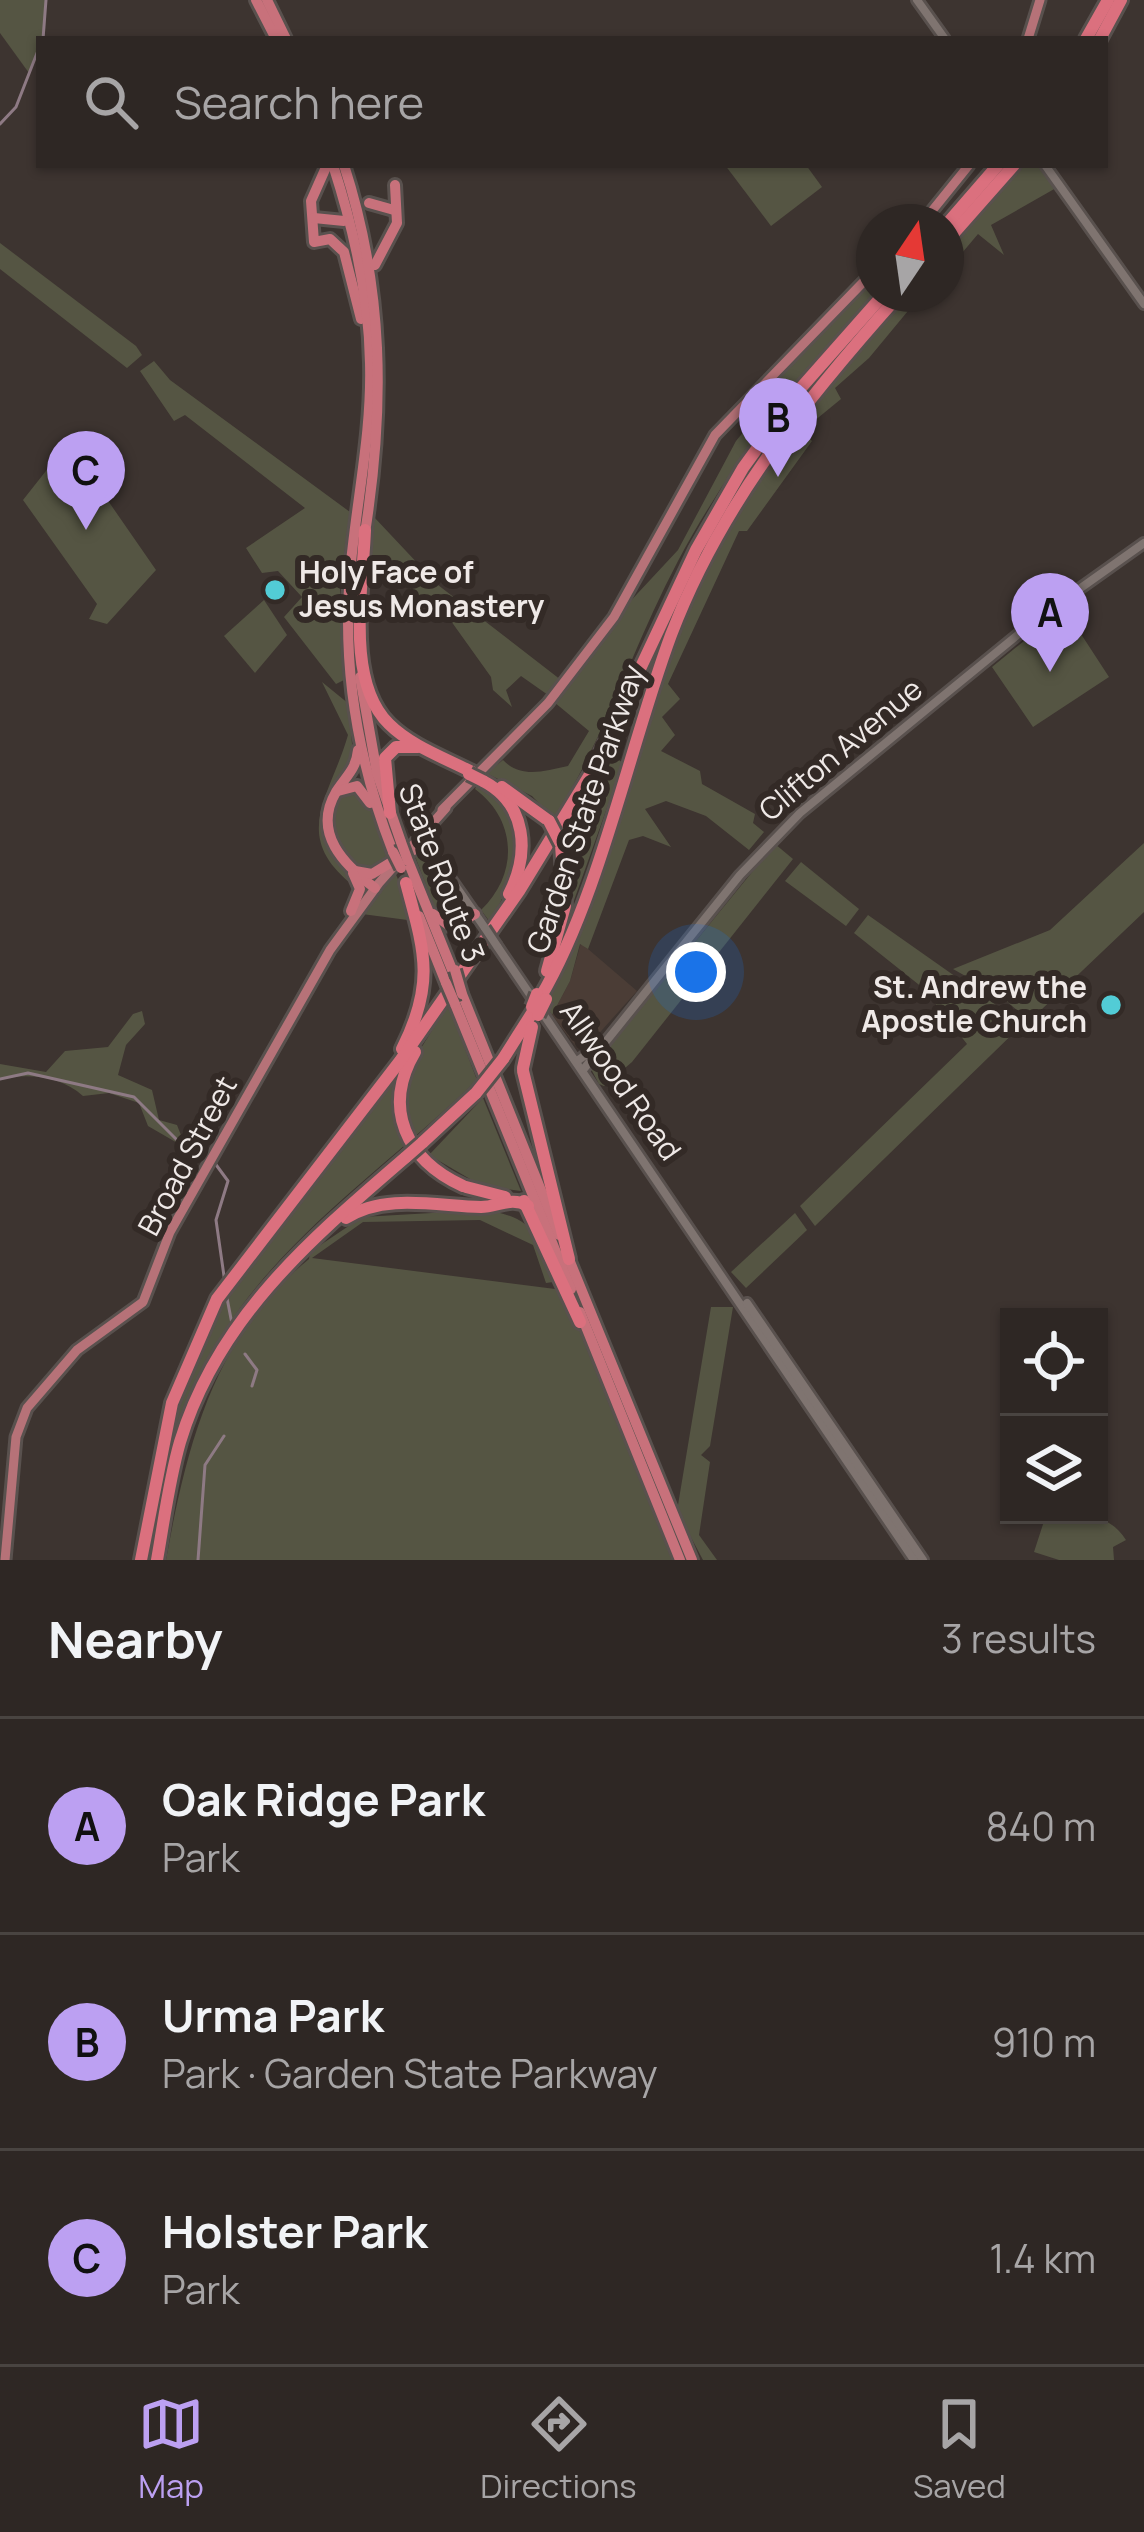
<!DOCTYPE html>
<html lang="en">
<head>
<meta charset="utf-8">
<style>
	:root { --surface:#2e2724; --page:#3a3331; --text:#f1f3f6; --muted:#a7a5a6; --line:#494441; --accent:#bca0f2 }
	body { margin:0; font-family:Manrope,sans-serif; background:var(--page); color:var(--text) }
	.controls { position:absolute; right:36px; bottom:36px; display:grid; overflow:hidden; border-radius:0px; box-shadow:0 3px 9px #0004 }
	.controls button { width:108px; height:108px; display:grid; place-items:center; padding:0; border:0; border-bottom:3px solid var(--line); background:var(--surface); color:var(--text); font:60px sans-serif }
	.compass { position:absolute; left:856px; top:204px; width:108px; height:108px; border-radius:50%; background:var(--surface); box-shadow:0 3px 9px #0004; rotate:13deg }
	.you { position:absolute; left:696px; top:972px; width:42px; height:42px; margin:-30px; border:9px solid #fff; border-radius:50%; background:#1a73e8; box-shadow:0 0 0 18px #1a73e833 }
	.badge { display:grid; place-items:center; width:78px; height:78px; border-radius:50%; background:var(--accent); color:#111; font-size:39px; font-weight:700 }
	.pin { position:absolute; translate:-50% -99px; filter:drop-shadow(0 3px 6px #0008) }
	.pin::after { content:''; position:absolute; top:63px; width:42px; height:36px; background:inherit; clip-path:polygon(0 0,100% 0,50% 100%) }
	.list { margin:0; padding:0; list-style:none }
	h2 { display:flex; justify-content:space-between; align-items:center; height:156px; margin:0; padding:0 48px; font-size:51px }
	h2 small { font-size:39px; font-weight:400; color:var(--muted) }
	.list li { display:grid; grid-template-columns:78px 1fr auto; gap:36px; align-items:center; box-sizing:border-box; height:216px; padding:0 48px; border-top:3px solid var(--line) }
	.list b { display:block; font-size:45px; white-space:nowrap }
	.list p { margin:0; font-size:39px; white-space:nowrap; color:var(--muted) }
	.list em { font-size:39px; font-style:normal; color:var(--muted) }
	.icon { flex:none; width:66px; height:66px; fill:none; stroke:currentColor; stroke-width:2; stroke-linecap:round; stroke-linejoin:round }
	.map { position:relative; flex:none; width:1144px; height:1560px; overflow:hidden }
	.search { position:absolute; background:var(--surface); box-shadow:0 3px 9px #0004; left:36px; right:36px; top:36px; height:132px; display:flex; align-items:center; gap:30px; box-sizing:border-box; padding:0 42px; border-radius:0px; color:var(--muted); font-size:45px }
	.sheet { height:804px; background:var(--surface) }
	nav { display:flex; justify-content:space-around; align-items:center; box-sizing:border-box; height:168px; border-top:3px solid var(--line); background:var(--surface); font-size:33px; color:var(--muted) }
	nav a { display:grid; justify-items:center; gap:6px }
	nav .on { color:var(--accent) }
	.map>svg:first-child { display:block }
	.built { fill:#4b3d36 }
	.green { fill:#555543 }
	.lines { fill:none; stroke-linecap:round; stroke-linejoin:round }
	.stream { stroke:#8e7a84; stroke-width:3 }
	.secondary-casing { stroke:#59514e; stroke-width:14 }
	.primary-casing { stroke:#59514e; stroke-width:15 }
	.trunk-casing { stroke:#59514e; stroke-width:16 }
	.motorway-casing { stroke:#59514e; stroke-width:18 }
	.secondary { stroke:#7f7470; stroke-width:8 }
	.primary { stroke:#b67278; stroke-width:9 }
	.trunk { stroke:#c8717b; stroke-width:10 }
	.motorway { stroke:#db707e; stroke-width:12 }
	.secondary-bridge-casing { stroke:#59514e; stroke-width:14; stroke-linecap:butt }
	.trunk-bridge-casing { stroke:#59514e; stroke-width:16; stroke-linecap:butt }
	.motorway-bridge-casing { stroke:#59514e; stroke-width:18; stroke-linecap:butt }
	.secondary-bridge { stroke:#7f7470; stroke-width:8 }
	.trunk-bridge { stroke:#c8717b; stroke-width:10 }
	.motorway-bridge { stroke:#db707e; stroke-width:12 }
	.poi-dot { fill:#52ccd6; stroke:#332a26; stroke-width:4.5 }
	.labels { text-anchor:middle; stroke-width:12; stroke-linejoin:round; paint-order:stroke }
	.poi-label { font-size:30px; font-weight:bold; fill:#efe9e7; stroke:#332a26; text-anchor:start }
	.street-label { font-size:30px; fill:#efe9e7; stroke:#332a26 }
</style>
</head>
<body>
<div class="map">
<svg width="1144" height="1560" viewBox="0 0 1144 1560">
	<rect width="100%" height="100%" fill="#3d3430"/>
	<!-- built -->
	<path class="built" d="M581,943L637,991L585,1049H578L552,1015L570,981Z"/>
	<!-- green -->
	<g class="green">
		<path d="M0,0H46L45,34L29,73L0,33Z"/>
		<path d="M725,165H806L822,187L771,226Z"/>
		<path d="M1016,165H1040L1056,188L991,225L1004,255L978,234L946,272V248Z"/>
		<path d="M0,243L136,346L142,355L127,368L0,269Z"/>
		<path d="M874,276L875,294C801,377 729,464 678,561C633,646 605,737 554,819L532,796L486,773L503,760C521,779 544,771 568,766L589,731L554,702L624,608L678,550L736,441L775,393L777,371Z"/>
		<path d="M906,294H922L869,358L835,388L841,399L802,431L812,441L747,531H739L668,684L680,699L662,717L675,735L661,751L700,771L702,784L755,814L753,823L764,832L749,850L706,816L666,801L645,809L671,847L643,836L629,840L588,949L580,944L570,981L552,1015L545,1004L563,965C614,814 655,650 737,511C784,431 845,364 906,294Z"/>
		<path d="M154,361L170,380L350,512L340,585L344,680L336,684L284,617L302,597L278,571L262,573L246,548L305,508L185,415L174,421L140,371Z"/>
		<path d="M68,443L156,570L107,624L89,619L97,604L23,500Z"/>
		<path d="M374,517L438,585L561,680L548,695L521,676L506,690L512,707L493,690L491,677L446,614L367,558Z"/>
		<path d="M264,600L287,635L255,673L224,636Z"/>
		<path d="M1051,619L1067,643L1081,634L1109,677L1033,727L992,667Z"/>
		<path d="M322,682L349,704L353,757L324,813L331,850L355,887C289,836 330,798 348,735Z"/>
		<path d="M606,751L623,763L562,934L571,893L561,833Z"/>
		<path d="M479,781C538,826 521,864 490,922L481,910C518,875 518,821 475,789Z"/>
		<path d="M348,789L365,796L389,858L364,872C339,854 315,813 348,789Z"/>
		<path d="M1144,843V912L1041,1010L1038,1028L999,995L953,969L1050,930Z"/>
		<path d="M775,844L793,859L632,1062L604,1086L599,1084L591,1069Z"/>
		<path d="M426,850L463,905L461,918L444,920L437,914L413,851Z"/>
		<path d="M801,862L859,909L846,926L785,881Z"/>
		<path d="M395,872L415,921L362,914Z"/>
		<path d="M868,915L1023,1024L815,1226L800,1206L967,1044L923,988L854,933Z"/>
		<path d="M448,1004L477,1080C395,1160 290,1230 227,1327C201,1368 175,1496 156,1514L177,1400L222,1297L423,1045Z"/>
		<path d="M142,1011L145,1024L126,1045L118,1075L152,1090L159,1120L177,1125L186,1148L148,1126L139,1103L109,1093L83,1096C61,1076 28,1073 0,1079V1064L46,1072L65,1051L108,1047L133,1014Z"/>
		<path d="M483,1098L521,1191L482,1186L429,1155Z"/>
		<path d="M484,1210C535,1217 539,1237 560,1281L546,1283L533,1245L480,1220L363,1222L312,1258L563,1290L672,1560H166C187,1444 214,1336 309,1259L310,1252L362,1217Z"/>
		<path d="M795,1213L807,1230L746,1288L731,1272Z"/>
		<path d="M711,1307H733L710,1446L701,1455L710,1462L699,1535L717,1560H703L677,1511Z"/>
		<path d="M1046,1515C1077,1515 1107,1510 1126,1540L1113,1547L1114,1560H1059L1034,1552Z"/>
	</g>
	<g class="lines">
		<!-- stream -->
		<g class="stream">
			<path d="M43,39L46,0"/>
			<path d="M0,124L16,107L39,48"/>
			<path d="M0,1079L28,1073L134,1097L193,1156L205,1158"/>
			<path d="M214,1162L228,1181L216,1220L225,1283"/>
			<path d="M227,1298L232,1324"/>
			<path d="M245,1354L257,1370L252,1386"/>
			<path d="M198,1560L205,1465L224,1436"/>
		</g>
		<defs>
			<g id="secondary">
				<path d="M917,0L945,39"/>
				<path d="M1045,165L1144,304"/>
				<path d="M418,832L485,928"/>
				<path d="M497,946L914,1560"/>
				<path d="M577,1061L604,1042"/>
				<path d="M583,1070L740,875L800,813L1037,619L1144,543"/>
				<path d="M747,1303L923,1560"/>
			</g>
			<g id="primary">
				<path d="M1028,39L1040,0"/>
				<path d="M923,222L969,165"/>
				<path d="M442,810L548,703L614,617L715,435L874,271"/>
				<path d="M407,853L420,848L433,853"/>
				<path d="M5,1560L16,1437L27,1408L77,1350L143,1302L170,1232L330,950L379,883L446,808"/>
			</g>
			<g id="trunk">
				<path d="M256,0L276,39"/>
				<path d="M267,0L286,39"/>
				<path d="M327,165L311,201L314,242L330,239L344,252L361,319"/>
				<path d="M333,165C354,230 369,295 370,363C372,434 356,502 350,573C342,670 358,762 393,852"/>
				<path d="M344,165C384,289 385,406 365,533"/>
				<path d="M369,203L394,210"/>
				<path d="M314,218L344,221"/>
				<path d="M375,265L397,223L395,185"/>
				<path d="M360,677L377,773L401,842"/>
				<path d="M358,750C356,770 346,776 336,792C312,833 344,865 375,888"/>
				<path d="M338,791L357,786L370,803"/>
				<path d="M408,861L453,972"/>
				<path d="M355,871L372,874L390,863"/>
				<path d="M351,911L360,889L353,873"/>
				<path d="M433,914L451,927L475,914"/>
				<path d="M419,916L446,983"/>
				<path d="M462,994L559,1235"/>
				<path d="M455,1004L571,1289"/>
				<path d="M566,1252L692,1560"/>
				<path d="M580,1312L680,1560"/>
			</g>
			<g id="motorway">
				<path d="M1086,39L1108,0"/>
				<path d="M1100,39L1121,0"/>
				<path d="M946,225L998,165"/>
				<path d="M946,242L1014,165"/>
				<path d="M365,530C363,587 345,681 389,724C411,746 445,758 472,772"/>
				<path d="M483,781C527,804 530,853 509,894"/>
				<path d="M502,787L549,821"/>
				<path d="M390,813L385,758L396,747H418"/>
				<path d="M547,971L565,906L561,844"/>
				<path d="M540,998C600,896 629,748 671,635C721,503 807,398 900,294"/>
				<path d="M402,1049C436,982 424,950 406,883"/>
				<path d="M415,1052C382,1108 406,1160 463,1186"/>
				<path d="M503,1059L534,1010"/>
				<path d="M523,1068L532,1027"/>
				<path d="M523,1071L569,1259"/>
				<path d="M422,1143L476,1093"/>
				<path d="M466,1187L505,1197"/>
				<path d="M524,1201L580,1322"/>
				<path d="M346,1218C385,1193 437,1206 481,1207C498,1207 511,1196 528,1206"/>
				<path d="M141,1560L172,1403L217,1299L400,1061L519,891L591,773L696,550L743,468L800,389L884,294"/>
				<path d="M157,1560C164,1521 169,1480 180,1442C218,1317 311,1239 406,1157"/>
			</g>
		</defs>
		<!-- secondary casing -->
		<use href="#secondary" class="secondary-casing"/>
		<!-- primary casing -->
		<use href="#primary" class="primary-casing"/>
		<!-- trunk casing -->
		<use href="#trunk" class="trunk-casing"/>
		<!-- motorway casing -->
		<use href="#motorway" class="motorway-casing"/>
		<!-- secondary -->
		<use href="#secondary" class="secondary"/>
		<!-- primary -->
		<use href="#primary" class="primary"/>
		<!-- trunk -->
		<use href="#trunk" class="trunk"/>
		<!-- motorway -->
		<use href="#motorway" class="motorway"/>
		<defs>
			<path id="secondary-bridge" d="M485,928L497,946"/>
			<g id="trunk-bridge">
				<path d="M401,842L408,861"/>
				<path d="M393,852L401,868"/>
				<path d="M455,970L462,994"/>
				<path d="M446,983L455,1004"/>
			</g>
			<g id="motorway-bridge">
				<path d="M469,774L483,781"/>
				<path d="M549,821L561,844"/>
				<path d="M532,1007L537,994"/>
				<path d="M538,1015L546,999"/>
				<path d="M476,1093L503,1059"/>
				<path d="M406,1157L422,1143"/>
			</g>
		</defs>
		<!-- secondary-bridge casing -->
		<use href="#secondary-bridge" class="secondary-bridge-casing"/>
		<!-- trunk-bridge casing -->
		<use href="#trunk-bridge" class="trunk-bridge-casing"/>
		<!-- motorway-bridge casing -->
		<use href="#motorway-bridge" class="motorway-bridge-casing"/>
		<!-- secondary-bridge -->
		<use href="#secondary-bridge" class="secondary-bridge"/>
		<!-- trunk-bridge -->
		<use href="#trunk-bridge" class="trunk-bridge"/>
		<!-- motorway-bridge -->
		<use href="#motorway-bridge" class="motorway-bridge"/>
	</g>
	<!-- markers -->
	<g class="poi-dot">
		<circle cx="275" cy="590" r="12"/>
		<circle cx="1111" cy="1005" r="12"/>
	</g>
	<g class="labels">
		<!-- poi labels -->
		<g class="poi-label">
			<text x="299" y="583">Holy Face of<tspan x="299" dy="34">Jesus Monastery</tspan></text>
			<text x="1087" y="998" text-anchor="end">St. Andrew the<tspan x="1087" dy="34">Apostle Church</tspan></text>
		</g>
		<!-- street labels -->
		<g class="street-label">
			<text transform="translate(841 750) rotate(-40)" y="10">Clifton Avenue</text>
			<text transform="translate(586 809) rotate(-71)" y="10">Garden State Parkway</text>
			<text transform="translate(441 873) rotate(69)" y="10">State Route 3</text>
			<text transform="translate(620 1081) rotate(55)" y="10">Allwood Road</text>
			<text transform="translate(188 1156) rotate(-62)" y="10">Broad Street</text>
		</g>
	</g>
</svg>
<div class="controls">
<button><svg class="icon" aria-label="locate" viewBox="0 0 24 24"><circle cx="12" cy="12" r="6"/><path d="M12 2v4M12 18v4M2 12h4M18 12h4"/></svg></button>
<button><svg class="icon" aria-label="layers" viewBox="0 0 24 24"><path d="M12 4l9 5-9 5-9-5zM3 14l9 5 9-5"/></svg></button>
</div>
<svg class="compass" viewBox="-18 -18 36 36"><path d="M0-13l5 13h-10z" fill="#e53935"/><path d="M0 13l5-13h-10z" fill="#a7a5a6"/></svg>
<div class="you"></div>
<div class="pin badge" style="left:1050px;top:672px">A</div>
<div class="pin badge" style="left:778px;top:477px">B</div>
<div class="pin badge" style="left:86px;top:530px">C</div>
<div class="search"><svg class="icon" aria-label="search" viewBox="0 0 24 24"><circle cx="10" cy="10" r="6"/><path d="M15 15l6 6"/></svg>Search here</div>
</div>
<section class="sheet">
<h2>Nearby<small>3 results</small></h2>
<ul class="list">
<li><span class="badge">A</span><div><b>Oak Ridge Park</b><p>Park</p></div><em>840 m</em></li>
<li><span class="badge">B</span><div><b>Urma Park</b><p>Park · Garden State Parkway</p></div><em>910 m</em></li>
<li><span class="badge">C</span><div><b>Holster Park</b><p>Park</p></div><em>1.4 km</em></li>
</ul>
</section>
<nav>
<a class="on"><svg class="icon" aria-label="map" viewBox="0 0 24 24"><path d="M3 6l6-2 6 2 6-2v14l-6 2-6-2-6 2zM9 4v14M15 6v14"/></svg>Map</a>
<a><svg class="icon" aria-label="directions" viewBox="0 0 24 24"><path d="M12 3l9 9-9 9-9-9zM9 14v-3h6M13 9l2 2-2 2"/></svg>Directions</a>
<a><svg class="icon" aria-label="saved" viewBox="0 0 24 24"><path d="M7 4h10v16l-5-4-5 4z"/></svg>Saved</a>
</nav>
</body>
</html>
